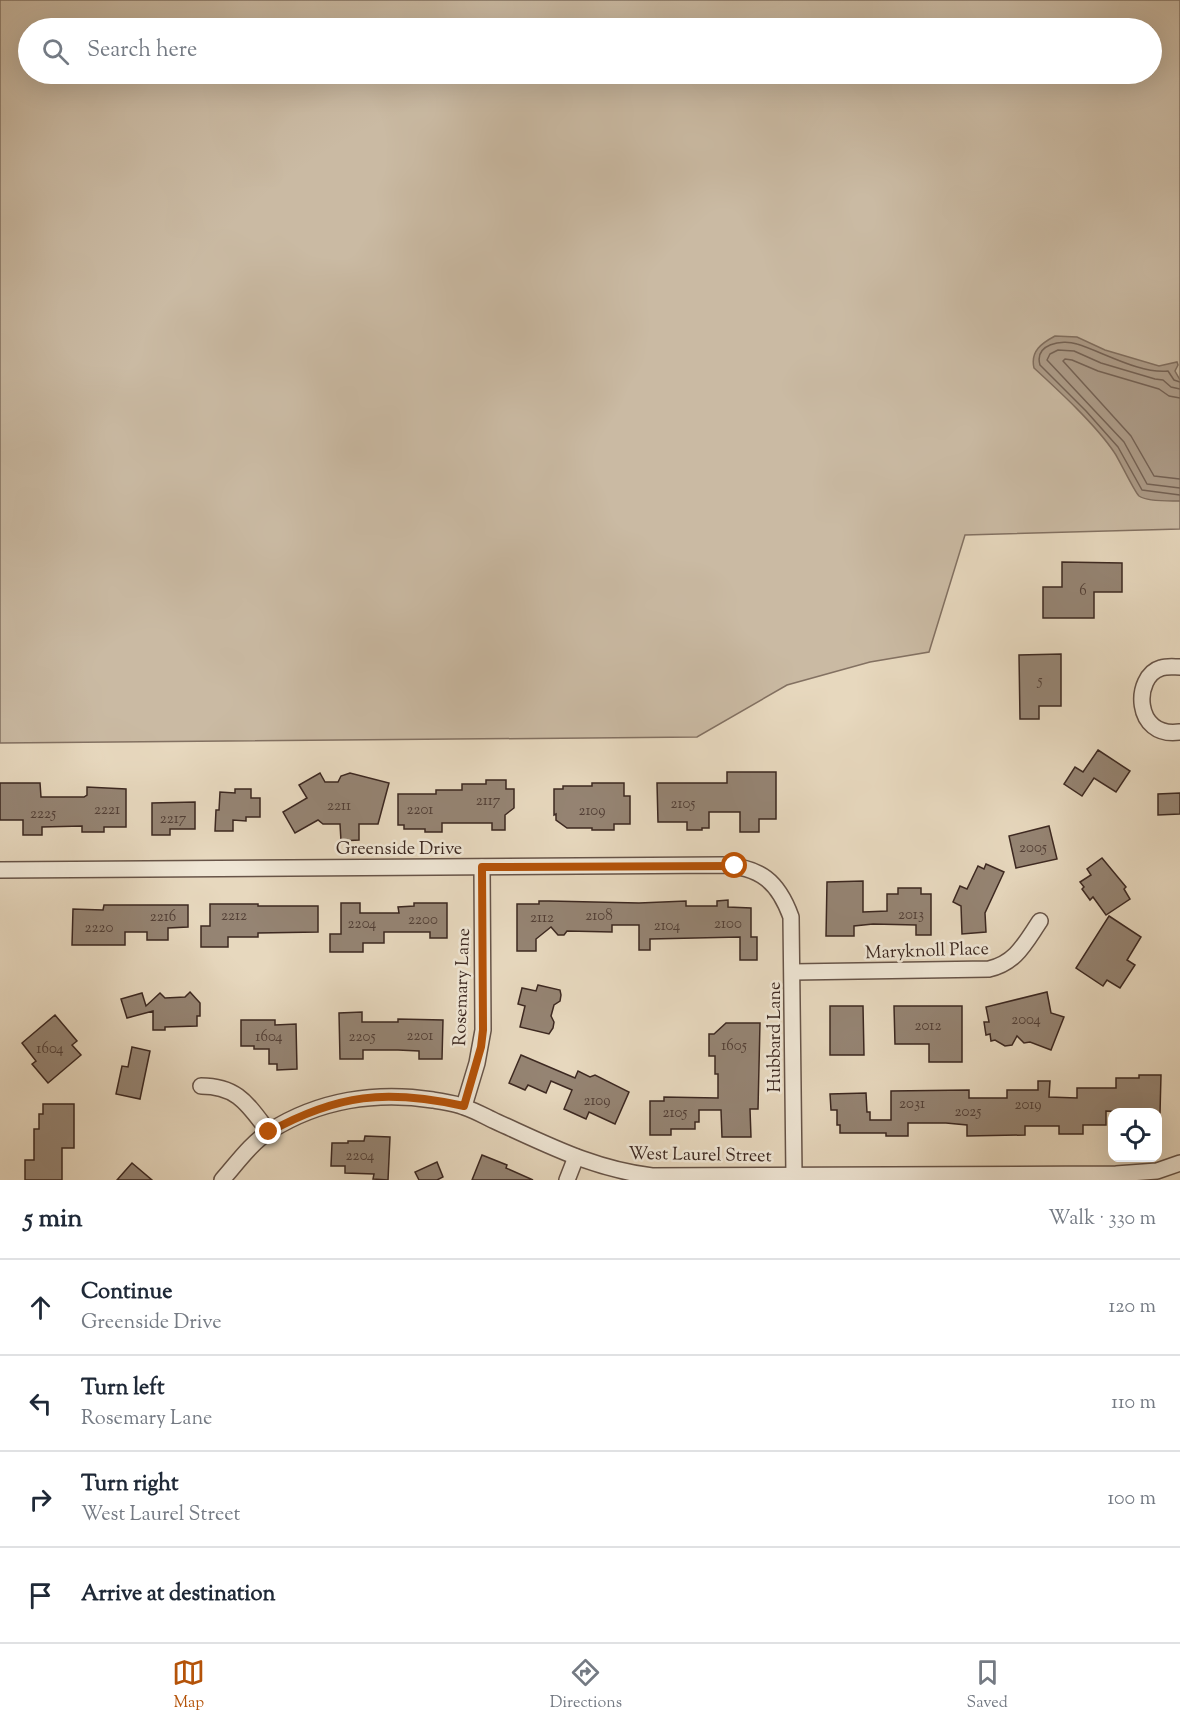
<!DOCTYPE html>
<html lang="en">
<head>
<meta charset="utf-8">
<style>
	:root { --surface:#fff; --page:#f6f6f7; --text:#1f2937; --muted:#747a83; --line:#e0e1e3; --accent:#b45309 }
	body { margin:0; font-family:"Sorts Mill Goudy",serif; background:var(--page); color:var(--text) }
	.controls { position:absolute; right:18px; bottom:18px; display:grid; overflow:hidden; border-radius:12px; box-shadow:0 6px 24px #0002 }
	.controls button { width:54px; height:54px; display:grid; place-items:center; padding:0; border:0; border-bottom:2px solid var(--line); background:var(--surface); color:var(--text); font:30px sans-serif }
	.stop { position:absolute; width:18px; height:18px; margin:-14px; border:4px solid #b45309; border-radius:50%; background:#fff }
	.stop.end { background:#b45309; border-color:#fff; box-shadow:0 2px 6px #0008 }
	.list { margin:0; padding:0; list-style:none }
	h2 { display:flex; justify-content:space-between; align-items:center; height:78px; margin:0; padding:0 24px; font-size:26px }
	h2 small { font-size:20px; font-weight:400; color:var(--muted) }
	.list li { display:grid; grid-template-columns:39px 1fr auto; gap:18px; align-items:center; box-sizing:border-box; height:96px; padding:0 24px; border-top:2px solid var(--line) }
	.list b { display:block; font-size:22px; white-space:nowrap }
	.list p { margin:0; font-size:20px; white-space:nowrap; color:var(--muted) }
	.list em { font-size:20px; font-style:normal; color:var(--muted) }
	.icon { flex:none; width:33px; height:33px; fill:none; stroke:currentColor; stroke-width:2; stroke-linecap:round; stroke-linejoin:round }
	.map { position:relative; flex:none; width:1180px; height:1180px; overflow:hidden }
	.search { position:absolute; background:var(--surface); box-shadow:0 6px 24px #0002; left:18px; right:18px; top:18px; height:66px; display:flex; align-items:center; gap:15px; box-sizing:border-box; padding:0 21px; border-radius:33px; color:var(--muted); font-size:22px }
	.sheet { height:462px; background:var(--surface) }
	nav { display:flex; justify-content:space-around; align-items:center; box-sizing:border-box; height:84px; border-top:2px solid var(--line); background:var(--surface); font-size:16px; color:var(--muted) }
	nav a { display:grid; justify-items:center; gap:3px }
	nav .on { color:var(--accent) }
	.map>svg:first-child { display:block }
	.green { fill:#cabaa3; stroke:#837162; stroke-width:1.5; fill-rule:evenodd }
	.water { fill:#ad9c89; stroke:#806e5f; stroke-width:1.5 }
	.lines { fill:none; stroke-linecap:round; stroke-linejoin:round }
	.shore { stroke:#746255; stroke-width:1.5 }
	.building { fill:#958473; stroke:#3c2821; stroke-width:1.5 }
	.minor-casing { stroke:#675448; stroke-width:18 }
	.minor { stroke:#efe6d5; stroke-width:15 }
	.route { stroke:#b45309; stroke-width:8 }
	.labels { text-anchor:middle; stroke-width:5; stroke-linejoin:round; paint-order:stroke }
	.number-label { font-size:15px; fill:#523f36 }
	.street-label { font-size:18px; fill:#3c2821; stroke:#efe6d5 }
</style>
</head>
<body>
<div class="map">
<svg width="1180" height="1180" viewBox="0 0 1180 1180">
	<rect width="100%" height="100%" fill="#e7d8be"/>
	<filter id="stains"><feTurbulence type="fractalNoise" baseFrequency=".00333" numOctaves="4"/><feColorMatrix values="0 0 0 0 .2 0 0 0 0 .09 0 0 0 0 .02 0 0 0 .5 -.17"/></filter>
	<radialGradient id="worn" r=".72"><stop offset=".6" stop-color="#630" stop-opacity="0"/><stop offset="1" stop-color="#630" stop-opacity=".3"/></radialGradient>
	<!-- green -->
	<path class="green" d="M0,0H1180V529L965,535L929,652L870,662L787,685L697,737L0,743ZM28,28H1152V74H28Z"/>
	<!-- water -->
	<path class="water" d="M1055,336L1077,337L1105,350L1159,366L1177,362L1178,365L1175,371L1180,380V501C1169,501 1148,502 1139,496C1135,493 1119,459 1114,452C1095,424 1059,391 1034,368C1030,351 1042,343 1055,336Z"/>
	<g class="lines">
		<!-- shore -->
		<g class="shore">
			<path d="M1180,382L1174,380L1168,371C1140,374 1103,352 1077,344C1062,339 1034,344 1040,365L1086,411L1118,447L1142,490L1180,495"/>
			<path d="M1180,389L1171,387L1163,380L1155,379L1101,363L1074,351L1058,350L1050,354L1047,360L1124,442L1147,484L1180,488"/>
			<path d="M1180,398L1169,396L1159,389L1098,371L1072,360L1065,359L1063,361L1131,436L1154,476L1180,479"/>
		</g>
	</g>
	<!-- building -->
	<g class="building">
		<path d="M1062,562L1122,563V592H1094V618H1043V587H1062Z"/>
		<path d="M1061,654V706H1039V719H1020L1019,655Z"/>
		<path d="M1098,750L1130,771L1116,792L1094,778L1082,796L1064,784L1075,767L1083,772Z"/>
		<path d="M727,772H776V819H759V832H740V812H709V828H702V830H687V822H658L657,783H727Z"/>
		<path d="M320,773L325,782H338L341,776L350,773L389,783L378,824H359V840L341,841L340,824H323L318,820L295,833L283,812L307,798L299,785Z"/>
		<path d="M486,780H506V789H514V808L505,815V830H492V823H442V832H425V829H404V825H398V794H436V790H462V784H486Z"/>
		<path d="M0,783H40L41,797H84L87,795V787L126,789V827H104V832H82V826L42,827V835H23V820H0Z"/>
		<path d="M592,783H624V796H630V824H614V830H592V828H567L556,820V814L554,815V789H563V786H592Z"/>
		<path d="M235,789H251V798H260V817H246V821L233,820V831H215L216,810H219L220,792L235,793Z"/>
		<path d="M1180,793V814L1158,815V794Z"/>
		<path d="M195,802V829H170V835H152V803Z"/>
		<path d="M1049,826L1057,859L1016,868L1009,836Z"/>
		<path d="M1102,858L1126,887L1124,889L1130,899L1106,915L1093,897L1090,900L1082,889L1084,887L1080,882L1091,875L1087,869Z"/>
		<path d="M986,864L1004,872L985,913L986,932L962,934L961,906L953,902L960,886L967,889L978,866L984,869Z"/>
		<path d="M863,881V912L887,911V894H898V888H921V894H931V935H916V925L873,924L854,926V936H826L827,882Z"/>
		<path d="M728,900V907L751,908V937H757V960H740V937L650,939V950H639V925H612V932L567,931L564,935H558L551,927L536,939V951H517V904H539V901H549L639,903L686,901V906H717V901Z"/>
		<path d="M341,903H360V913H399L398,907L414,906V903H447V938H430V932H384V943H363V952H330V934H341Z"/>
		<path d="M210,904H258V906H318V932L258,933V937H228V947H201V926H210Z"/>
		<path d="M104,905H188V927L168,928V940H147V932H125V945H72L73,909L103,910Z"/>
		<path d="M1109,916L1141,937L1127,960L1135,965L1120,988L1107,980L1103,986L1076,968Z"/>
		<path d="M538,985L560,990L561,995L560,1001L554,1005L551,1016L554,1022L553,1028L549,1034L520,1027L525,1006L518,1004L522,988L536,991Z"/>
		<path d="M190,992L200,1003V1016H197V1026L165,1027V1030H153V1011L127,1018L121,999L142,993L146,1006L160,993L165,998L185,997Z"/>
		<path d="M1047,992L1051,1013L1064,1017L1051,1050L1030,1042L1024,1043L1017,1036L1012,1045L1005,1046L995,1040L991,1041L990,1034L986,1035L984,1022H989L986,1007Z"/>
		<path d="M830,1006H863L864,1055H830Z"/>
		<path d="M894,1006H962V1062H929V1044H895Z"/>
		<path d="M362,1012V1022H398V1019L443,1020L442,1059H419V1051L398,1050H363V1059H340L339,1013Z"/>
		<path d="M55,1015L77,1041L72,1045L81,1055L48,1083L32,1064L36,1061L22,1043Z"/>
		<path d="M241,1020H275V1025L296,1024L297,1069L277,1070V1064H269V1049H254V1046H241Z"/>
		<path d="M726,1023H760L758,1109H750L751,1137H722L721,1110H699V1122H695V1129H671V1135H650V1101H664V1097L718,1098V1074H715V1056H709V1034H714Z"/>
		<path d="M132,1047L150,1051L140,1099L116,1094L122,1066L128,1067Z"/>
		<path d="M521,1055L575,1078L578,1071L590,1077L595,1075L629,1092L615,1124L589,1112L586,1119L564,1109L572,1090L551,1081L546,1093L528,1085L525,1090L509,1083Z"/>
		<path d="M1139,1075H1161L1160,1113L1106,1111V1125H1083V1134H1059V1126H1025V1135L967,1136V1125L946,1123H908V1136H886V1133H840V1125H837V1110H831L830,1094L866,1093L867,1112H870V1120H891V1091L969,1090V1098H1007V1090H1038V1081H1050L1049,1097L1077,1098V1088H1116V1078H1139Z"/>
		<path d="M43,1104H74V1148H62V1180H25V1160H34V1129H39V1114H43Z"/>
		<path d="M365,1136L390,1137L388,1180L373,1179L374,1174L345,1173V1166H331L332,1143H348V1141H364Z"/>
		<path d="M482,1155L507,1165L506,1168L533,1180H472Z"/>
		<path d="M437,1162L443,1177L437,1180H419L415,1172Z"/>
		<path d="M132,1163L152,1180H117Z"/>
	</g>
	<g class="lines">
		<defs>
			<g id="minor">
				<path d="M1180,667C1174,667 1167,666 1161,668C1133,676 1133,739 1180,732"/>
				<path d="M0,870L722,865C760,867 778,881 791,917L794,1175"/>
				<path d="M793,972L989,969C1016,963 1025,943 1040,921"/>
				<path d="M201,1086C238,1086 248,1105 269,1132"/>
				<path d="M464,1106L477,1063L483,1030L482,867"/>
				<path d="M222,1180C237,1163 251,1143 270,1131C319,1100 376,1091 433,1100C443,1102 454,1103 464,1107C476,1111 486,1117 497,1122C550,1146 594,1169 652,1176L1116,1174L1157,1171L1180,1163"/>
				<path d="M567,1180L576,1157"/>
			</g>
		</defs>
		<!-- minor casing -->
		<use href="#minor" class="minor-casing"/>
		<!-- minor -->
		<use href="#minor" class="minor"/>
	</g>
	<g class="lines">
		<!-- route -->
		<path class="route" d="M269,1132C338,1094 386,1089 464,1106L481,1047L483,1030L482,867L735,866"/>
	</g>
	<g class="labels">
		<!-- number labels -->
		<g class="number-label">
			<text x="1083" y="595">6</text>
			<text x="1040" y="685">5</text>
			<text x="488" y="805">2117</text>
			<text x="683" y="808">2105</text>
			<text x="339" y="810">2211</text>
			<text x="107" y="814">2221</text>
			<text x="420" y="814">2201</text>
			<text x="592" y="815">2109</text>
			<text x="43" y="818">2225</text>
			<text x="173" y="823">2217</text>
			<text x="1033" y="852">2005</text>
			<text x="911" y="919">2013</text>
			<text x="234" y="920">2212</text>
			<text x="599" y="920">2108</text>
			<text x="163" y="921">2216</text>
			<text x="542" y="922">2112</text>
			<text x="423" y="924">2200</text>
			<text x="362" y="928">2204</text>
			<text x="728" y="928">2100</text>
			<text x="667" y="930">2104</text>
			<text x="99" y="932">2220</text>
			<text x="1026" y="1024">2004</text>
			<text x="928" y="1030">2012</text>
			<text x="420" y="1040">2201</text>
			<text x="269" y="1041">1604</text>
			<text x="362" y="1041">2205</text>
			<text x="734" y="1050">1605</text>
			<text x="50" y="1053">1604</text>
			<text x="597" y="1105">2109</text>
			<text x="912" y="1108">2031</text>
			<text x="1028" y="1109">2019</text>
			<text x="968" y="1116">2025</text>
			<text x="675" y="1117">2105</text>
			<text x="360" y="1160">2204</text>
		</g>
		<!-- street labels -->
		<g class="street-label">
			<text x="399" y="854">Greenside Drive</text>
			<text transform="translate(927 950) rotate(-2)" y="6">Maryknoll Place</text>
			<text transform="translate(461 987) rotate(-88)" y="6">Rosemary Lane</text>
			<text transform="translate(774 1037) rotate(-90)" y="6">Hubbard Lane</text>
			<text transform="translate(700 1154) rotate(1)" y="6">West Laurel Street</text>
		</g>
	</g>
	<rect width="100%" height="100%" filter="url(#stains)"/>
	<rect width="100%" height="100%" fill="url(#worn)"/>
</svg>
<div class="controls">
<button><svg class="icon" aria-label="locate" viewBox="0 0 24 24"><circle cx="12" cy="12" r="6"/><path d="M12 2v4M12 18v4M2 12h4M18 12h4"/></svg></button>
</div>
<div class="stop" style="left:735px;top:866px"></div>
<div class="stop end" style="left:269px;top:1132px"></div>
<div class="search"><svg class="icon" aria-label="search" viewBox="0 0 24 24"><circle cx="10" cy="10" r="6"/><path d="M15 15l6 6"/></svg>Search here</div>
</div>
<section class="sheet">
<h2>5 min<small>Walk · 330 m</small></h2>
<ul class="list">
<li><svg class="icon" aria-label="ahead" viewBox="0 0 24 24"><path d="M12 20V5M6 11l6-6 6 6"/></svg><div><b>Continue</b><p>Greenside Drive</p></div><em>120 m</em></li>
<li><svg class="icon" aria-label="left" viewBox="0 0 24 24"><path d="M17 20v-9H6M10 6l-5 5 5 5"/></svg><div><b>Turn left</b><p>Rosemary Lane</p></div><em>110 m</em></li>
<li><svg class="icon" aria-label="right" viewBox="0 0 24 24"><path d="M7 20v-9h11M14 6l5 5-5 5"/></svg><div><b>Turn right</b><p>West Laurel Street</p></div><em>100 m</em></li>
<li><svg class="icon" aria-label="arrive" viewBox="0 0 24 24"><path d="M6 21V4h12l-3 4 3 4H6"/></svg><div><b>Arrive at destination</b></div></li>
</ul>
</section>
<nav>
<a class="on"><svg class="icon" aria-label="map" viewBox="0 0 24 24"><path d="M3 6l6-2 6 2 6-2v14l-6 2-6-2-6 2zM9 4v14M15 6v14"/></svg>Map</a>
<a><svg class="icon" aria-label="directions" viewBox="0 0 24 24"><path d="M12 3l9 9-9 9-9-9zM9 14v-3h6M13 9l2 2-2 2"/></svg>Directions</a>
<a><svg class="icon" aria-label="saved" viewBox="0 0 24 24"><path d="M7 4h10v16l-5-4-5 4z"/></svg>Saved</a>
</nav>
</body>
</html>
